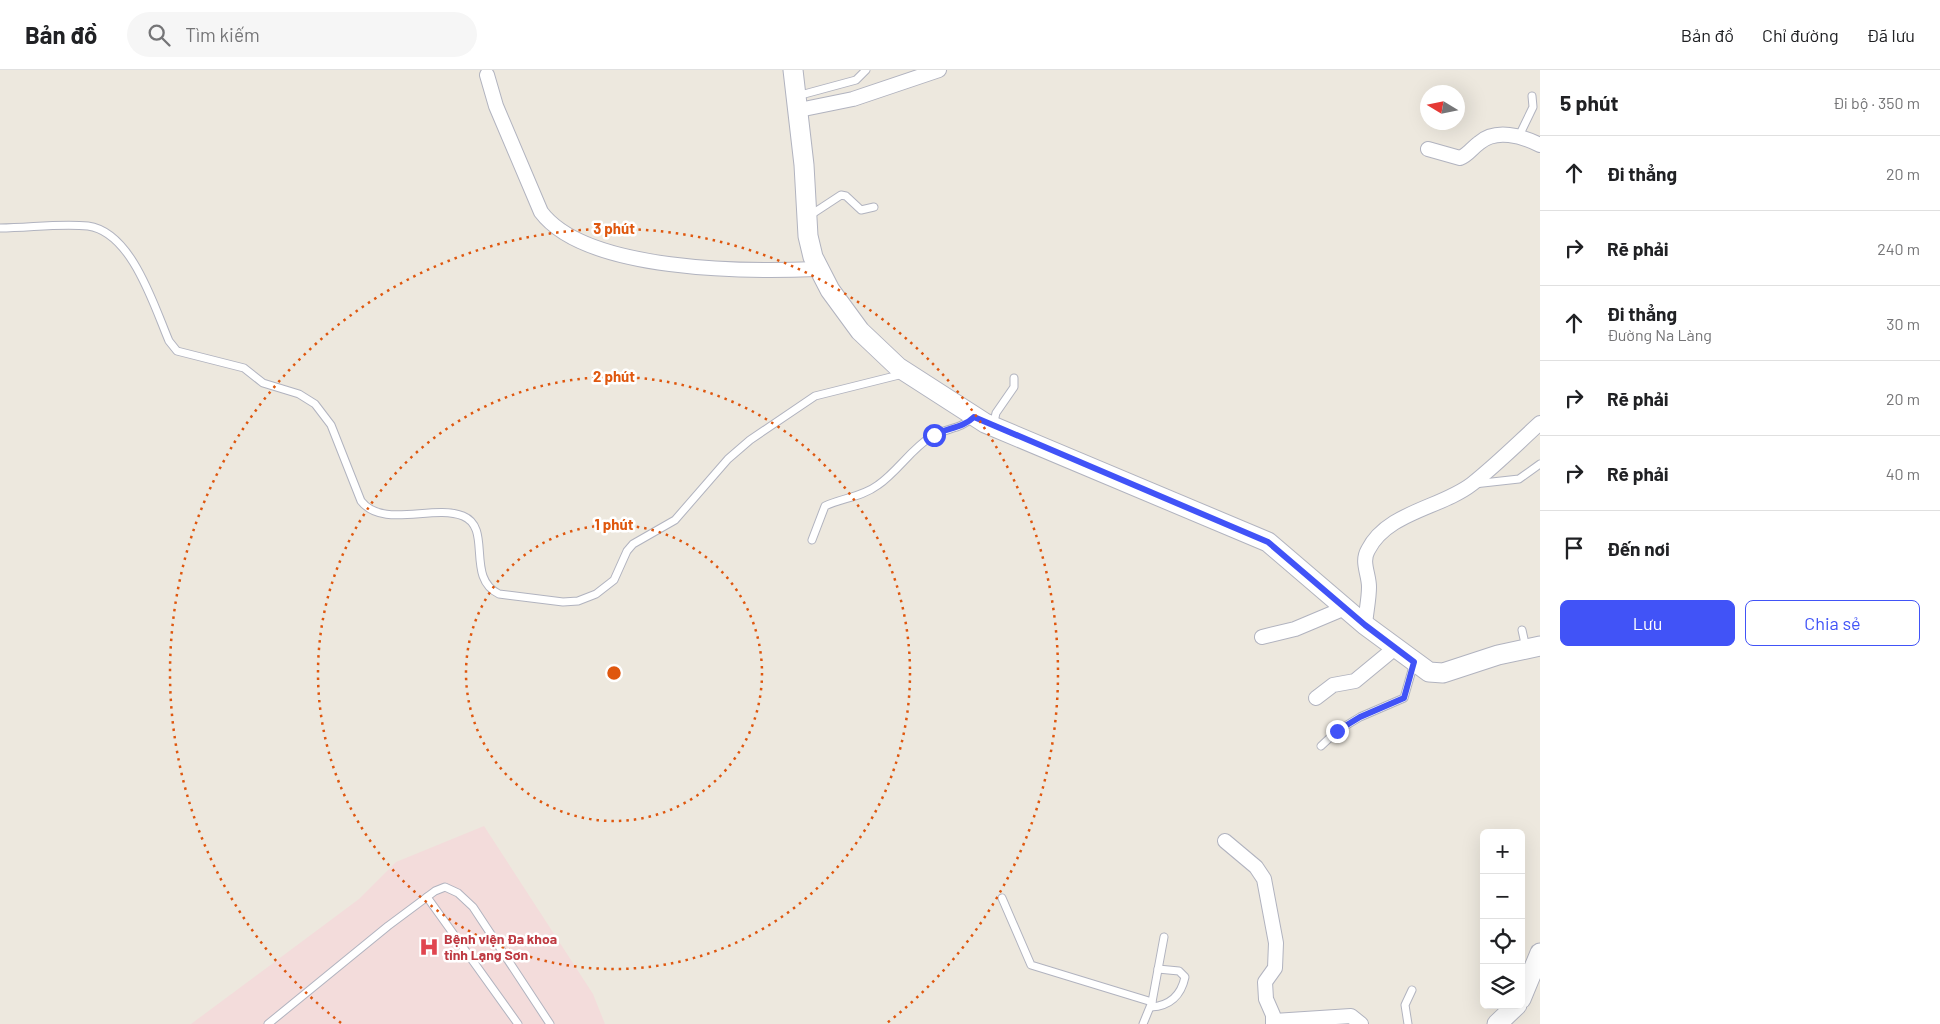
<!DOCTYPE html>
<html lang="vi">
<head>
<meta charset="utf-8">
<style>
	:root { --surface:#fff; --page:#f6f6f6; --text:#202124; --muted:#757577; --line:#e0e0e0; --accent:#4153f7 }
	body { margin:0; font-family:Barlow,sans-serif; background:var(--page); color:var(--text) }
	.controls { position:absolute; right:15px; bottom:15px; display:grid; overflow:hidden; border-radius:8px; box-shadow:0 5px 20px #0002 }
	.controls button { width:45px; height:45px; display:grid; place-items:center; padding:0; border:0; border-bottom:1px solid var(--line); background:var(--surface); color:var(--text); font:25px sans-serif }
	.compass { position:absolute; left:1420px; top:15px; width:45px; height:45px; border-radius:50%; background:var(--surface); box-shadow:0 5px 20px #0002; rotate:280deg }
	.stop { position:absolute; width:15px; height:15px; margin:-11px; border:4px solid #4153f7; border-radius:50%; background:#fff }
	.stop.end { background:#4153f7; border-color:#fff; box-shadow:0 1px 5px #0008 }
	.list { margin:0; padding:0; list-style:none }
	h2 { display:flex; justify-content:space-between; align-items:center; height:65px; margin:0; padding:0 20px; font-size:21px }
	h2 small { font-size:16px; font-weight:400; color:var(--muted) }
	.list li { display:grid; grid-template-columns:32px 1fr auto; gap:15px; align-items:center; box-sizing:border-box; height:75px; padding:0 20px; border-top:1px solid var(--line) }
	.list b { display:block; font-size:19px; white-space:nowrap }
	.list p { margin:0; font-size:16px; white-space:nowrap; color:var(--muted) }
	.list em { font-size:16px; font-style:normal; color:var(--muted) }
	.actions { display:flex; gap:10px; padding:15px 20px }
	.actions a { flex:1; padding:11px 0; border:1px solid var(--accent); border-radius:8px; text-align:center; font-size:18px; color:var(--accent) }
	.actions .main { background:var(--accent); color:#fff }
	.icon { flex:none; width:28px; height:28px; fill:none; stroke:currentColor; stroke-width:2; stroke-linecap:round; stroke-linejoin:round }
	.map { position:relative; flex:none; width:1540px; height:954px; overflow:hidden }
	header { display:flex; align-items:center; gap:30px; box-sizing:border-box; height:70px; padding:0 25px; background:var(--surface); border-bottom:1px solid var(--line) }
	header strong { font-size:24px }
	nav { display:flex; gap:28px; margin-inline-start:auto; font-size:18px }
	.search { width:350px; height:45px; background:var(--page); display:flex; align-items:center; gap:12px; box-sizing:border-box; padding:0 18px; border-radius:28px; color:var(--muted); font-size:19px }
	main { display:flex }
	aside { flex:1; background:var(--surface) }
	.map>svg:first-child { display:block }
	.medical { fill:#f3dcdb }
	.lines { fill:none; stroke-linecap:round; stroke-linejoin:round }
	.lane-casing { stroke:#b1b3bf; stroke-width:9 }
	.street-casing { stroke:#b1b3bf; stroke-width:16 }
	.secondary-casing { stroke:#b1b3bf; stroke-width:21 }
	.lane { stroke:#fff; stroke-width:7 }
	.street { stroke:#fff; stroke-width:14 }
	.secondary { stroke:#fff; stroke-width:19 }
	.route { stroke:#4153f7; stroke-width:6 }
	.ring { fill:none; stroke:#df570e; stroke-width:2.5; stroke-dasharray:2.5 5 }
	.labels { text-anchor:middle; stroke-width:5; stroke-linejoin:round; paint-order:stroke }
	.health-label { font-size:14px; font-weight:bold; fill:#be3a42; stroke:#fff; text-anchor:start }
	.centre { fill:#df570e; stroke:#fff; stroke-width:2.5 }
	.ring-label { font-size:15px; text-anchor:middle; font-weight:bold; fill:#df570e; stroke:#fff; stroke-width:5; stroke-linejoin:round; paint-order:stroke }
</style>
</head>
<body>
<header>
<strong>Bản đồ</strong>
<div class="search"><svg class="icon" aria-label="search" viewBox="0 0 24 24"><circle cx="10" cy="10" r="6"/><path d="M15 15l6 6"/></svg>Tìm kiếm</div>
<nav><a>Bản đồ</a><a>Chỉ đường</a><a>Đã lưu</a></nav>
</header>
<main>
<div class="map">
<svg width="1540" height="954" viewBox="0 0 1540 954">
	<rect width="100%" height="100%" fill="#ede8de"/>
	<!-- medical -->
	<path class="medical" d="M484,756L593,924L605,954H191L359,829L396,792Z"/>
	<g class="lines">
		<defs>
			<g id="lane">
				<path d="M797,26L856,10L866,0"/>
				<path d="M1519,66L1533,37L1532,26"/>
				<path d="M809,146L841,125L846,126L861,140L874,137"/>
				<path d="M0,158C29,158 59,153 88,156C132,162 154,236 169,271L177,281L244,298L263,313L299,324L315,334L331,355L361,431C383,459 433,434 463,446C493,458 465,508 499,524L563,532L578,531L596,524L614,510L627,481L633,474L675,450L728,389L750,370L815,326L903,304"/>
				<path d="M993,356L996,343L1014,317V308"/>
				<path d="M1474,414L1519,409L1540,394"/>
				<path d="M812,470L825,436C842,428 862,427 878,415C898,401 911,379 932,366C946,358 962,359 973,347"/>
				<path d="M1522,560L1526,578"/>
				<path d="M1321,676L1337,661L1360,647L1404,628L1414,593"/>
				<path d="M427,827L518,954"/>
				<path d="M1002,828L1031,895L1152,932"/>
				<path d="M1151,937C1169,936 1181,926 1185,907L1179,901L1158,899"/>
				<path d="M268,954L388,856L435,821L445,817L458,823L473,837L550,954"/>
				<path d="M1143,954L1152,932L1164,867"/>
				<path d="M1408,954L1405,935L1412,920"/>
			</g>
			<g id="street">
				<path d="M487,5L496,36L541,142C586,202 748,202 817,199"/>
				<path d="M799,40L853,29L939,0"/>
				<path d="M1428,79L1460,88C1468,85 1472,78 1479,73C1496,58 1522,66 1540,75"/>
				<path d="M1365,555C1366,542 1369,529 1369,517C1369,504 1361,492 1368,480C1387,442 1441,438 1472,414C1496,395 1518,373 1540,353"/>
				<path d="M1262,567L1295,559L1345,538"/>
				<path d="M1316,628L1333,615L1355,611L1395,578"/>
				<path d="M1225,771L1256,797L1264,809L1276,873L1275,898L1265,912L1266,929L1273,945V954"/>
				<path d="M1274,951L1351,946L1361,954"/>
			</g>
			<g id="secondary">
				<path d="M793,0L804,95L808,166L813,187L830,220L860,261L898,297L985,353L1268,472L1365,555L1429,602L1443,603L1498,585L1540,576"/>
				<path d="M1521,929L1540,883"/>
				<path d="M1497,954L1517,935"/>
			</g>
		</defs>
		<!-- lane casing -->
		<use href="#lane" class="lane-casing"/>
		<!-- street casing -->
		<use href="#street" class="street-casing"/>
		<!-- secondary casing -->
		<use href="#secondary" class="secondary-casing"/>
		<!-- lane -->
		<use href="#lane" class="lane"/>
		<!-- street -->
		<use href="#street" class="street"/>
		<!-- secondary -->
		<use href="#secondary" class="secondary"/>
	</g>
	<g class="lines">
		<!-- route -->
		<path class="route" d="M934,365C947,358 963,358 974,347L1268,472L1365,555L1414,592L1404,628L1360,647L1337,661"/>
	</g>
	<!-- distance rings -->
	<g class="ring">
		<circle cx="614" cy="603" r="148"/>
		<circle cx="614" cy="603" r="296"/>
		<path d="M341 953A444 444 0 1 1 887 953"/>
	</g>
	<!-- icons -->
	<defs>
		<symbol id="hospital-bare" viewBox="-9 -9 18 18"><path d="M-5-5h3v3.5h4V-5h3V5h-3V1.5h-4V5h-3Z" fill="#e0444e" stroke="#fff" stroke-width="2.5" paint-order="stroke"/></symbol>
	</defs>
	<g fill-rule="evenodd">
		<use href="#hospital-bare" x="415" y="863" width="28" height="28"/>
	</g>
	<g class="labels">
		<!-- health labels -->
		<g class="health-label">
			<text x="444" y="874">Bệnh viện Đa khoa<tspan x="444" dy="16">tỉnh Lạng Sơn</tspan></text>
		</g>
	</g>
	<circle cx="614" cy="603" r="8" class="centre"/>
	<g class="ring-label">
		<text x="614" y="164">3 phút</text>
		<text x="614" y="312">2 phút</text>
		<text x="614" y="460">1 phút</text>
	</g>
</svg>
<div class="controls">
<button>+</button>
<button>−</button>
<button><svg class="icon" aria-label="locate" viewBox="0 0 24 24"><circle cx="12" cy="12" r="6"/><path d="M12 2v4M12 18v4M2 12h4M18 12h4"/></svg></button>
<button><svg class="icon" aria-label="layers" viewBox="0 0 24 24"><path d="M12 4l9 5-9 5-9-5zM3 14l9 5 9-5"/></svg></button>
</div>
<svg class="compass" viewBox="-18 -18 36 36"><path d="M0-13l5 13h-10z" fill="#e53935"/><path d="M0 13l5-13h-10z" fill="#757577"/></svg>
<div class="stop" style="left:934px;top:365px"></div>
<div class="stop end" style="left:1337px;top:661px"></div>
</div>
<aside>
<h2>5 phút<small>Đi bộ · 350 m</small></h2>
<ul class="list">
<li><svg class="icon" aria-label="ahead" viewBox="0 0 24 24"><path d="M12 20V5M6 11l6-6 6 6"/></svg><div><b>Đi thẳng</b></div><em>20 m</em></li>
<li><svg class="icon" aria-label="right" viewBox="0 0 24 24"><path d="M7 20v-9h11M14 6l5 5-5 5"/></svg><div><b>Rẽ phải</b></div><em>240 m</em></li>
<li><svg class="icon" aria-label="ahead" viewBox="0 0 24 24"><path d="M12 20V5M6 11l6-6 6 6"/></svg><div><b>Đi thẳng</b><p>Đường Na Làng</p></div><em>30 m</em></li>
<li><svg class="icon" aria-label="right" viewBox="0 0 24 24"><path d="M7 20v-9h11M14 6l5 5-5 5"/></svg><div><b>Rẽ phải</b></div><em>20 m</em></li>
<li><svg class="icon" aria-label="right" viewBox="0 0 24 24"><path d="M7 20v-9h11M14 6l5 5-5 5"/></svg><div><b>Rẽ phải</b></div><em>40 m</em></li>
<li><svg class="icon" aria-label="arrive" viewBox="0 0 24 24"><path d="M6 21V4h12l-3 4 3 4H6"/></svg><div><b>Đến nơi</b></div></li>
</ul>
<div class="actions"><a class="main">Lưu</a><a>Chia sẻ</a></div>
</aside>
</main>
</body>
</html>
